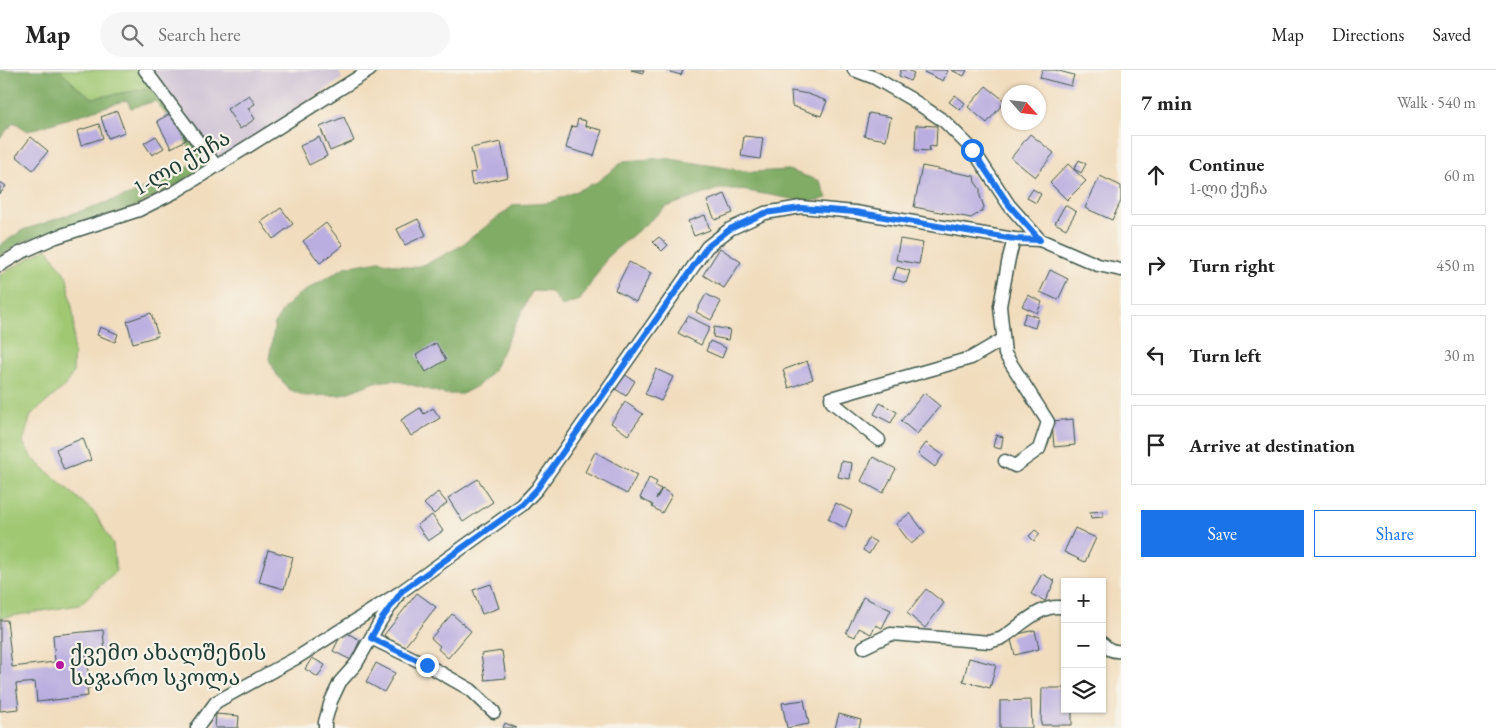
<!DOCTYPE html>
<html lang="en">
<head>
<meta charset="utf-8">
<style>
	:root { --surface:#fff; --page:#f6f6f6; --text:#222; --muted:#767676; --line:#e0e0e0; --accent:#1a73e8 }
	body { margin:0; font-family:"EB Garamond","Noto Serif Georgian",serif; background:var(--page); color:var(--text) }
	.controls { position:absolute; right:15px; bottom:15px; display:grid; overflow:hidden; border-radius:0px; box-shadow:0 1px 4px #0004 }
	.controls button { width:45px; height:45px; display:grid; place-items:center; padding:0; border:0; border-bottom:1px solid var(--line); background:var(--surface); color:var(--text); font:25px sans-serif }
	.compass { position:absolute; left:1001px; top:15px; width:45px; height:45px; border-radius:50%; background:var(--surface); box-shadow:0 1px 4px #0004; rotate:117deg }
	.stop { position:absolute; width:15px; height:15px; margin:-11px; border:4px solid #1a73e8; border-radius:50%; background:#fff }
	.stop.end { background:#1a73e8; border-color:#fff; box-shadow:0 1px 5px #0008 }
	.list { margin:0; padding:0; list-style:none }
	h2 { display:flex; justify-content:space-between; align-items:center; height:65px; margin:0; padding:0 20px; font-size:21px }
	h2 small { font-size:16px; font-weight:400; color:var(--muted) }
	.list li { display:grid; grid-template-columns:32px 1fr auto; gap:15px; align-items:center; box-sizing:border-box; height:80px; margin:0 10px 10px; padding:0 10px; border:1px solid var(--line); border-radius:0px }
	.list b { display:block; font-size:19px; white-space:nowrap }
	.list p { margin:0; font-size:16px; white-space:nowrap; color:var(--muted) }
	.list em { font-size:16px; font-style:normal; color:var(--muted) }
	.actions { display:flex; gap:10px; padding:15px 20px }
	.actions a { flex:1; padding:11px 0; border:1px solid var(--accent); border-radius:0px; text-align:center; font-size:18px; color:var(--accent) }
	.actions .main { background:var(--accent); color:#fff }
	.icon { flex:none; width:28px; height:28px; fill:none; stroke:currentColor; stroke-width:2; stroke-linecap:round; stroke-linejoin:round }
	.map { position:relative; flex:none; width:1121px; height:658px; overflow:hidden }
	header { display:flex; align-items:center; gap:30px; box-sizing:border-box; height:70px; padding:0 25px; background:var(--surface); border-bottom:1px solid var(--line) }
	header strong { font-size:24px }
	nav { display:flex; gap:28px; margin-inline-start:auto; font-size:18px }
	.search { width:350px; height:45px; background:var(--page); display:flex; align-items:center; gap:12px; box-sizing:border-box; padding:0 18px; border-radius:28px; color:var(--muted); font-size:19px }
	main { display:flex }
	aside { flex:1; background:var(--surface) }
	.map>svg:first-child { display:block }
	.industrial { fill:#ccbfd4 }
	.green { fill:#a0c873; stroke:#608254 }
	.forest { fill:#80ac65; stroke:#50744c }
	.building { fill:#baaee0 }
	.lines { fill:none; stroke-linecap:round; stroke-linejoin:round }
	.minor-casing { stroke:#3e5549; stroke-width:15 }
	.minor { stroke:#fff; stroke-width:12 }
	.route { stroke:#1a73e8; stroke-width:6 }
	.poi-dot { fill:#b5179e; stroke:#f7f3e8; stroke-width:2 }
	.labels { text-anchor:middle; stroke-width:4.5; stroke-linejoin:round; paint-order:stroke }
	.street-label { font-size:22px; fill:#1f3d34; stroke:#f7f3e8 }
	.poi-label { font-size:22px; fill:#1f3d34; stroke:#f7f3e8; text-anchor:start }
</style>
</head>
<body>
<header>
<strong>Map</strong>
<div class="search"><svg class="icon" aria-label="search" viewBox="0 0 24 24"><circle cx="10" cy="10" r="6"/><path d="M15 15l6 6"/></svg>Search here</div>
<nav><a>Map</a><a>Directions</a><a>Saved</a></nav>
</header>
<main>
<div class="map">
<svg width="1121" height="658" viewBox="0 0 1121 658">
	<rect width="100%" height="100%" fill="#f7f3e8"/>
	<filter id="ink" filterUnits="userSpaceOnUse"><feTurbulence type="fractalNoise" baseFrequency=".02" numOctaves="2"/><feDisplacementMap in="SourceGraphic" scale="10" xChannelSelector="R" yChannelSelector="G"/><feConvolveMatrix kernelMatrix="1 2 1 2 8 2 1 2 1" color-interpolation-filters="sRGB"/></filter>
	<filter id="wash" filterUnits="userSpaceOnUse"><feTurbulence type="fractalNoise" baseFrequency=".0096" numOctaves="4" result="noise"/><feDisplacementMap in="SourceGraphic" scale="20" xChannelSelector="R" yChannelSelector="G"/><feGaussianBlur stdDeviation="1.12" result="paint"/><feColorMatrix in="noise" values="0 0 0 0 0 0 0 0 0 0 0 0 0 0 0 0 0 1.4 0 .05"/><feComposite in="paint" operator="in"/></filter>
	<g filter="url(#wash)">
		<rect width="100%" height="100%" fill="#f1ddbe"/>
		<!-- industrial -->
		<path class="industrial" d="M153,0H338L342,9L219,89Z"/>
		<!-- green -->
		<g class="green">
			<path d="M60,0H139L155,22L93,28L78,18Z"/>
			<path d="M47,178L67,207L74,249L73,303L64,317L31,345L23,372L32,388L95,443L113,474L116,501L79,535L0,548V205Z"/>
		</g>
		<!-- forest -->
		<g class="forest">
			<path d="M0,0H60L78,18L93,28L145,19L155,22L208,95L173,117L134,137L24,171L0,186V175L23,160L132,124L177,103L199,90L156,31L131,38L127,30L28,61L14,52L0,68Z"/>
			<path d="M664,88L752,102L788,100L820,111L827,128L809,132L736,119H718L666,137L609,185L580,230L562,236L551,222L532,221L492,302L479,315L462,324H445L394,310L375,312L341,325L305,326L289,319L277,305L269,289L275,253L284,238L298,225L345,197L379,191L412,198L428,193L459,177L514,135L549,133L597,112L624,91Z"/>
		</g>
		<g id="blocks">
			<!-- building -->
			<g class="building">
				<path d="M631,0H644L643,3Z"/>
				<path d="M663,0H683L681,5Z"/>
				<path d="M901,0H908L914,3L910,11L899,6Z"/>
				<path d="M924,0H948L943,11L924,2Z"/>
				<path d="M951,0H967L964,6Z"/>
				<path d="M1042,0H1055L1074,5L1071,16L1040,8Z"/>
				<path d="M986,16L1005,31L987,53L968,37Z"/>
				<path d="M791,21L808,24L827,31L821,46L792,36Z"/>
				<path d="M249,25L255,34L248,38L255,49L240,59L227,39Z"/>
				<path d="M955,25L965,33L960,40L949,32Z"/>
				<path d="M117,41L125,62L108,68L101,47Z"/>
				<path d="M175,41L187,63L183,65L186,70L171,78L157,51Z"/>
				<path d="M869,43L891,47L886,70L864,66Z"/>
				<path d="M344,47L354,71L330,81L320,57Z"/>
				<path d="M578,49L586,51L585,56L602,60L594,86L566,78L572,56L576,57Z"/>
				<path d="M99,54L103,68L81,75L77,61Z"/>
				<path d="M916,55L937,56L936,77L930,76L929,81L915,80Z"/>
				<path d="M1030,64L1054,83L1035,107L1011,88Z"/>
				<path d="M156,66L164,78L152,85L144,73Z"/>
				<path d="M744,66L763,68L760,89L741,86Z"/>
				<path d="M31,67L48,81L33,100L16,86Z"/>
				<path d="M319,67L327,86L309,95L300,76Z"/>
				<path d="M501,72L508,107L472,115L470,103L476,102L471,78Z"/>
				<path d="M1079,90L1086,94L1081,103L1074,99Z"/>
				<path d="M1068,94L1086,111L1067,130L1050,113Z"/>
				<path d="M922,96L974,106L975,112L980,119V126L984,137L982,141L971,148L914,137Z"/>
				<path d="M1100,106L1121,116V131L1112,150L1085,138Z"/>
				<path d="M0,112L6,116L0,124Z"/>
				<path d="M1033,119L1041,124L1036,133L1027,128Z"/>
				<path d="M725,124L733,143L715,150L707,131Z"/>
				<path d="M1065,135L1076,142L1066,159L1055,153Z"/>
				<path d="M281,138L293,154L273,169L261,152Z"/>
				<path d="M705,145L710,160L694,166L688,151Z"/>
				<path d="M418,149L426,165L405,175L397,159Z"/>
				<path d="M326,153L343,175L320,193L303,171Z"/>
				<path d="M659,167L668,175L662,181L653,172Z"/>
				<path d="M900,169L923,173L919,194L896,190Z"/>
				<path d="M720,178L741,192L724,218L703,205Z"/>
				<path d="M629,192L651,203L636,232L615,220Z"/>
				<path d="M897,197L910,201L906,213L893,209Z"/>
				<path d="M1050,200L1068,209L1058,230L1040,222Z"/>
				<path d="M706,224L721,232L711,250L696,242Z"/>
				<path d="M1028,225L1042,232L1037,243L1022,236Z"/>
				<path d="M151,243L158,266L133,273L127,251Z"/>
				<path d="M1026,243L1038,247L1035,258L1022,254Z"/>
				<path d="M688,246L710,257L701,275L678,263Z"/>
				<path d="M100,257L118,264L115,272L97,265Z"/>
				<path d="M714,257L730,260L728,270L713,267Z"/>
				<path d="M710,271L726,278L722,288L706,281Z"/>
				<path d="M436,273L446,290L426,302L416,285Z"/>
				<path d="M807,291L813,309L789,318L783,300Z"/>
				<path d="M656,299L673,307L661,331L645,324Z"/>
				<path d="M622,303L635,311L626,326L614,318Z"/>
				<path d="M924,323L940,336L917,364L901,351Z"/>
				<path d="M625,332L643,344L628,365L611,353Z"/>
				<path d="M880,333L897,342L891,353L874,344Z"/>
				<path d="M420,338L424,344L433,338L440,348L411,366L401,350Z"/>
				<path d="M1073,349L1075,375L1054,377L1052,351Z"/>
				<path d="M996,365L1003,367L1001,379L993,377Z"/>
				<path d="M83,368L91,390L64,400L56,379Z"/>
				<path d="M926,373L943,385L935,397L918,384Z"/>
				<path d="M595,382L637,405L627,424L585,402Z"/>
				<path d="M873,387L896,399L883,423L861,411Z"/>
				<path d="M841,391L852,393L850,409L838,407Z"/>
				<path d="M649,408L657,412L655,416L661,419L656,429L662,419L672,425L662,443L652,437L653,435L640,428Z"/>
				<path d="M478,409L493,432L463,452L448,428Z"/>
				<path d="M438,422L447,433L434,444L424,434Z"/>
				<path d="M836,433L852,441L845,458L828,449Z"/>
				<path d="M1103,441V447L1091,448L1090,442Z"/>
				<path d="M910,443L925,463L911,474L896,454Z"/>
				<path d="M432,445L443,461L428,471L417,455Z"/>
				<path d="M1075,458L1096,468L1085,492L1064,482Z"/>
				<path d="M1035,460L1040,464L1034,471L1029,466Z"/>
				<path d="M869,468L876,472L869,484L863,480Z"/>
				<path d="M268,480L293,487L284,519L259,512Z"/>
				<path d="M1042,504L1055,511L1045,531L1031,524Z"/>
				<path d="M491,514L499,538L482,544L473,520Z"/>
				<path d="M926,519L944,533L925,558L907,543Z"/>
				<path d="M417,523L436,537L402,580L384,565Z"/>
				<path d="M863,527L891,540L882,558L876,555L871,564L859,558L855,567L846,563Z"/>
				<path d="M452,544L471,561L448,588L438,579L440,576L431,568Z"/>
				<path d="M0,550H7L12,597L55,592L53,565L103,560L105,583L86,585L90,618H87L88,626L37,632L35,612L16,614L19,639L0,641Z"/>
				<path d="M1035,560L1039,579L1015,585L1010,566Z"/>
				<path d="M343,561L360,570L351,590L333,581Z"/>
				<path d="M502,581L506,608L485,610L481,584Z"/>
				<path d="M312,588L325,595L318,607L305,599Z"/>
				<path d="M969,588L996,595L990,618L963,611Z"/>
				<path d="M376,593L395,603L384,622L366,612Z"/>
				<path d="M1042,618H1065V639H1072V655H1041Z"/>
				<path d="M804,630L809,654L787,658L782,633Z"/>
				<path d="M1031,630L1032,658H1000V631Z"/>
				<path d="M216,644L239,646L238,658H215Z"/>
				<path d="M839,644L861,650L859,658H835Z"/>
				<path d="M505,653L517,658H503Z"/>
			</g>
		</g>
	</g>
	<g filter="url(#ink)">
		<use href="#blocks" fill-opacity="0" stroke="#3e5549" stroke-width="1"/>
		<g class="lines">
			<defs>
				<g id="minor">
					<path d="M145,0L216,96"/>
					<path d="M854,0L875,8L911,29L944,51L973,80L1009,135L1040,170L1098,195L1121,200"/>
					<path d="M0,195L20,183L56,167L139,140L175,122L370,0"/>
					<path d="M879,370L832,332L831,328L971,288L1002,270"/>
					<path d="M1005,391L1015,396L1039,379L1048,352L1005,284L1000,236L1009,188L1014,169"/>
					<path d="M371,568L427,595L471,620L494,642"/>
					<path d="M1102,573C1108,579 1112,582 1121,581"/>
					<path d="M864,577L891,564L990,572C994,570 998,570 1002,568C1020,557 1041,532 1065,538"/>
					<path d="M197,658L216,632L298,587L402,521L522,435L537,419L707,177L730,159L765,143L801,137L855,142L1014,169L1040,170"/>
					<path d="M325,658V652L331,631L340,612L356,594L381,550L397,527"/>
				</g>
			</defs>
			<!-- minor casing -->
			<use href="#minor" class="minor-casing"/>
			<!-- minor -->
			<use href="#minor" class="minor"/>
		</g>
	</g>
	<g class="lines" filter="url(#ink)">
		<!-- route -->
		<path class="route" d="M427,595L371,568L381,550L402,521L522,435L537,419L707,177L730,159L765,143L801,138L855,142L1014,169L1040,170L1009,135L972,80"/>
	</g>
	<!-- markers -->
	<circle class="poi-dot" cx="60" cy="595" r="5"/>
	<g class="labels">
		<!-- street labels -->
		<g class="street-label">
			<text transform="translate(181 92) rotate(-30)" y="8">1-ლი ქუჩა</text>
		</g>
		<!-- poi labels -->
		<g class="poi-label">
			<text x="70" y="590">ქვემო ახალშენის<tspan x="70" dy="25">საჯარო სკოლა</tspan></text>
		</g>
	</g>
</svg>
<div class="controls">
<button>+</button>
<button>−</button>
<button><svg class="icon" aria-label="layers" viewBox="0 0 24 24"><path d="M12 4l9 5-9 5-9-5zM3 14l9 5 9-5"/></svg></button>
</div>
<svg class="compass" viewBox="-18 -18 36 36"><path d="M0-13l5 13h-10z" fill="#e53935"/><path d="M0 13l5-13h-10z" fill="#767676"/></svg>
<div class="stop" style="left:972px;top:80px"></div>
<div class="stop end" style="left:427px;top:595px"></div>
</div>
<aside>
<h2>7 min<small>Walk · 540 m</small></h2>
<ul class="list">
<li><svg class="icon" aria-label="ahead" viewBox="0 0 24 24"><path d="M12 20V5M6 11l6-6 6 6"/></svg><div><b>Continue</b><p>1-ლი ქუჩა</p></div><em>60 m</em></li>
<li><svg class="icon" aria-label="right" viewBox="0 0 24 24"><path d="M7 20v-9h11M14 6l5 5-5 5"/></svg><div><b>Turn right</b></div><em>450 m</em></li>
<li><svg class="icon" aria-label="left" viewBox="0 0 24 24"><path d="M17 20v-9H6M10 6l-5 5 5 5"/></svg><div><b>Turn left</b></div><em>30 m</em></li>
<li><svg class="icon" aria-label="arrive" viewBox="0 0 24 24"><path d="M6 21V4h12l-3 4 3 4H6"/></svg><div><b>Arrive at destination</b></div></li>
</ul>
<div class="actions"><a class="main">Save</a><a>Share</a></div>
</aside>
</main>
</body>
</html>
